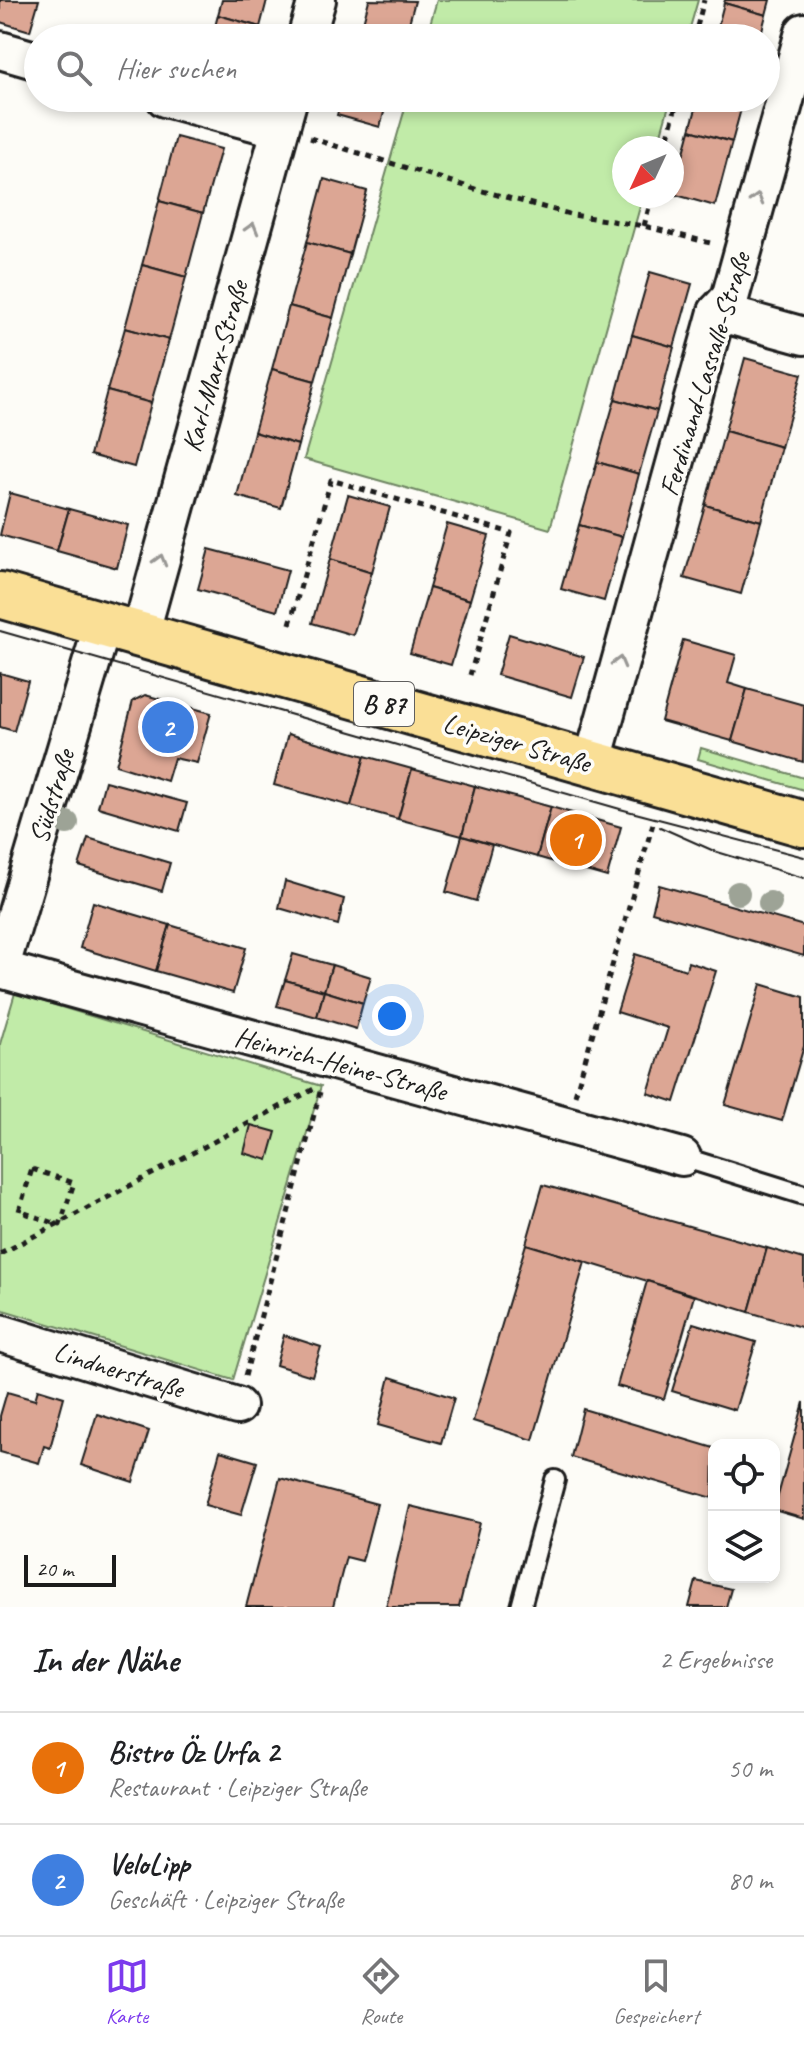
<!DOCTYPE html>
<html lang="de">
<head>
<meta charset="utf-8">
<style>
	:root { --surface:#fff; --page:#f2f2f2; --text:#202124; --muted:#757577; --line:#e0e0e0; --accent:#7c3aed }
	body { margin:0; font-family:Caveat,sans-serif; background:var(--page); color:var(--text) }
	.controls { position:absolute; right:24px; bottom:24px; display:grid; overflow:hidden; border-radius:16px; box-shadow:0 4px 12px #0003 }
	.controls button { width:72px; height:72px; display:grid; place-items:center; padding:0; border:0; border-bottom:2px solid var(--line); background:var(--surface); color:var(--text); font:40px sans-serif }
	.compass { position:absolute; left:612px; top:136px; width:72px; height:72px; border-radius:50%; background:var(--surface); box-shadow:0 4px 12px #0003; rotate:226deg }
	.scale { position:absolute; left:24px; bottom:20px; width:92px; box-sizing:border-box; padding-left:8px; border:4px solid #1c1c1c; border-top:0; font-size:22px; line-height:28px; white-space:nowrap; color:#1c1c1c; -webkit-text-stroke:6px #fdfcf7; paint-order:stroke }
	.you { position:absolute; left:392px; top:1016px; width:28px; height:28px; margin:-20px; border:6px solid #fff; border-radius:50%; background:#1a73e8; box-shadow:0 0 0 12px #1a73e833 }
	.badge { display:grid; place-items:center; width:52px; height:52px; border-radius:50%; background:var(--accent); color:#fff; font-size:26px; font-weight:700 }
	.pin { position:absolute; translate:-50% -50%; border:4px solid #fff; box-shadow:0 2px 8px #0006 }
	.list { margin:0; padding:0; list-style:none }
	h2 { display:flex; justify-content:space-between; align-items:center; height:104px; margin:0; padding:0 32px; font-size:34px }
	h2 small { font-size:26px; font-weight:400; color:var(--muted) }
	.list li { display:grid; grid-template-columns:52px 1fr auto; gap:24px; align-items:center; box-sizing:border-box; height:112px; padding:0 32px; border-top:2px solid var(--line) }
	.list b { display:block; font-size:30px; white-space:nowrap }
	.list p { margin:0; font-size:26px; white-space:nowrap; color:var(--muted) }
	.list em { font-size:26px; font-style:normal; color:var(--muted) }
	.icon { flex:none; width:44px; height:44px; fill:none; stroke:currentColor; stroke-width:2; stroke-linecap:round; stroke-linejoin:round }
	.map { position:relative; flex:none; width:804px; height:1607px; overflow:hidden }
	.search { position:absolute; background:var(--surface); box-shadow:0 4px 12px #0003; left:24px; right:24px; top:24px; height:88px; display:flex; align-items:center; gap:20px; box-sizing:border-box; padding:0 28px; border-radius:44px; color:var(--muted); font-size:30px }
	.sheet { height:328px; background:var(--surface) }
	nav { display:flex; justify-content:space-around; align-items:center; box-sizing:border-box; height:112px; border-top:2px solid var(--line); background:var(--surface); font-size:22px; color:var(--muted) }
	nav a { display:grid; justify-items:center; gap:4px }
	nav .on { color:var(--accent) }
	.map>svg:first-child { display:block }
	.green { fill:#c1eba8; stroke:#6e8462; stroke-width:2 }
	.building { fill:#dca694; stroke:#1c1c1c; stroke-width:2 }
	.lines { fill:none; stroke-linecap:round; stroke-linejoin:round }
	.service-casing { stroke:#1c1c1c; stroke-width:24 }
	.minor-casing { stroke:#1c1c1c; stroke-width:42 }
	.primary-casing { stroke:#1c1c1c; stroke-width:50 }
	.path { stroke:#1c1c1c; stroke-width:5; stroke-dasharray:6 6; stroke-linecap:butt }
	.service { stroke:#fdfcf7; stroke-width:18 }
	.minor { stroke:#fdfcf7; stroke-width:36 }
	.primary { stroke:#fadf96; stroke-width:44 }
	.tram { stroke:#1c1c1c; stroke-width:2 }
	.tree { fill:#9da396 }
	.oneway { stroke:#989794 }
	.labels { text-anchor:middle; stroke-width:7; stroke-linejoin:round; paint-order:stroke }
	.shield { fill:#fdfcf7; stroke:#605f5e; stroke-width:2 }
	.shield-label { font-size:26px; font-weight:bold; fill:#1c1c1c }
	.street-label { font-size:28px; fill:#1c1c1c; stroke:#fdfcf7 }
</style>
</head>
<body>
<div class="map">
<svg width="804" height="1607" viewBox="0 0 804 1607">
	<rect width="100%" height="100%" fill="#fdfcf7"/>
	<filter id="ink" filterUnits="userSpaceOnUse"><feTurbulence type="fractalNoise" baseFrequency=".0125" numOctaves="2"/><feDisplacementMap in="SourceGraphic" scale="16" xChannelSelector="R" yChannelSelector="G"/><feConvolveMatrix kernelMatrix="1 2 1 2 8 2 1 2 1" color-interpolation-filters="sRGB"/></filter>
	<g filter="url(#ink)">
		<!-- green -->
		<g class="green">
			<path d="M437,0H698L687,38H426Z"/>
			<path d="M408,98H671L657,148H624V196H643L550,529L304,459Z"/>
			<path d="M701,748L804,778V790L698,759Z"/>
			<path d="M15,993L321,1086L233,1380L0,1309V1044Z"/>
		</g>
		<!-- building -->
		<g class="building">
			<path d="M0,0H39L30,31L0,22Z"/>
			<path d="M222,0H267L260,27L218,15Z"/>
			<path d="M369,0L415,1L405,38H359Z"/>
			<path d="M725,0H770L766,15L724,3Z"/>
			<path d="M724,3L766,15L760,38H715Z"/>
			<path d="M218,15L260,27L257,38H212Z"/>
			<path d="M342,98H388L380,127L337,115Z"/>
			<path d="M699,98H744L732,142L690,130Z"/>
			<path d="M690,130L732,142L715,206L673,194Z"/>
			<path d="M176,137L221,149L203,213L159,201Z"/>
			<path d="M324,179L367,191L350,254L307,242Z"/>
			<path d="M159,201L203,213L186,277L142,265Z"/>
			<path d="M307,242L350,254L333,318L289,306Z"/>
			<path d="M142,265L186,277L169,340L125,328Z"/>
			<path d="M650,272L692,284L674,347L632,335Z"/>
			<path d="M289,306L333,318L315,381L272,369Z"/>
			<path d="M125,328L169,340L151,403L107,391Z"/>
			<path d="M632,335L674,347L657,411L615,399Z"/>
			<path d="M745,358L802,374L781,447L725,431Z"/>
			<path d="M272,369L315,381L298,445L254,432Z"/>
			<path d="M107,391L151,403L134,467L90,455Z"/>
			<path d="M615,399L657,411L639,474L597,462Z"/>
			<path d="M725,431L781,447L761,521L705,505Z"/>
			<path d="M254,432L298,445L281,508L237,496Z"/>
			<path d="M597,462L639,474L622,537L579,525Z"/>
			<path d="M10,493L69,509L57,551L0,535Z"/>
			<path d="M348,495L390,507L372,572L330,559Z"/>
			<path d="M705,505L761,521L741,594L684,578Z"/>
			<path d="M69,509L128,525L117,568L57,551Z"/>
			<path d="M447,524L489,536L470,600L429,588Z"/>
			<path d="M579,525L622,537L604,601L561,589Z"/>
			<path d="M209,549L288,570L277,611L198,589Z"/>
			<path d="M330,559L372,572L353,635L312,623Z"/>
			<path d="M429,588L470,600L451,665L410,653Z"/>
			<path d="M509,634L584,657L572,697L497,675Z"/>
			<path d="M683,640L736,655L728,683L747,689L732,741L661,721Z"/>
			<path d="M0,673L28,681L14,731L0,727Z"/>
			<path d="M747,689L804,705L803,762L732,741Z"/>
			<path d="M145,695L211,713L197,763L174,758L167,781L116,765L133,701Z"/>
			<path d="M288,734L365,756L351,806L274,785Z"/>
			<path d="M365,756L412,769L398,819L351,806Z"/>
			<path d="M412,769L475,786L462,836L398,819Z"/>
			<path d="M105,781L187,803L179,831L98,807Z"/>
			<path d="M475,786L551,807L537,857L462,836Z"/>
			<path d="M551,807L621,827L607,877L537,857Z"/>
			<path d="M462,836L492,845L476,901L446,892Z"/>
			<path d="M88,838L170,863L162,891L79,866Z"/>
			<path d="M285,881L344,899L338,925L279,908Z"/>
			<path d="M659,885L804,926V956L652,912Z"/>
			<path d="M93,902L170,925L156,971L80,948Z"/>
			<path d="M170,925L246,948L233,993L156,971Z"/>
			<path d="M293,954L332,965L324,991L285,980Z"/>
			<path d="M635,954L686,970L688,962L716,971L675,1102L648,1093L668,1028L617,1012Z"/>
			<path d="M332,965L371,977L363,1003L324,991Z"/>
			<path d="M285,980L324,991L317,1017L277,1006Z"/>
			<path d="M761,984L804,997V1046L782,1121L725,1105Z"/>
			<path d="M324,991L363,1003L356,1029L317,1017Z"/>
			<path d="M251,1125L276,1132L268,1160L244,1153Z"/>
			<path d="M543,1185L767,1248L749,1312L526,1244Z"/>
			<path d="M526,1244L585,1262L533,1440L473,1421Z"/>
			<path d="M767,1248L804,1259V1328L749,1312Z"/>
			<path d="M647,1281L694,1296L664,1399L617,1386Z"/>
			<path d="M693,1323L756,1342L735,1410L672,1391Z"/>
			<path d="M284,1335L321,1347L312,1376L276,1365Z"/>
			<path d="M390,1377L454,1398L441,1443L378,1425Z"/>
			<path d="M38,1389L64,1397L50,1448L44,1446L39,1463L0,1452V1416L7,1392L35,1400Z"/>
			<path d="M804,1402V1519L774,1510Z"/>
			<path d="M583,1409L714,1448L713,1498L571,1457Z"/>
			<path d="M97,1414L149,1431L133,1482L81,1465Z"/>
			<path d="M220,1451L257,1462L241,1515L205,1505Z"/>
			<path d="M280,1478L377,1504L362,1561L346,1557L333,1607H246Z"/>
			<path d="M410,1506L480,1523L459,1607H386Z"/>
			<path d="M696,1581L731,1589L726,1607H689Z"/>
		</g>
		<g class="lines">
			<defs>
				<g id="service">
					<path d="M682,1157L804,1195"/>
					<path d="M521,1607L555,1480"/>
				</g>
				<g id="minor">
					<path d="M306,38L317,0"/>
					<path d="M0,50L38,61"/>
					<path d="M165,98L280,129"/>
					<path d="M717,312L804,336"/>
					<path d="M140,635L289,98"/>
					<path d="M592,764L717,312L730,298L804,32"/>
					<path d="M0,969L682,1157"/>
					<path d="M0,969L103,624"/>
					<path d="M0,1333L237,1406"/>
				</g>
				<path id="primary" d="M0,595L804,824"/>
			</defs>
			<!-- service casing -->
			<use href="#service" class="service-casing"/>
			<!-- minor casing -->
			<use href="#minor" class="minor-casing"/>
			<!-- primary casing -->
			<use href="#primary" class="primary-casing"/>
			<!-- path -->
			<g class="path">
				<path d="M694,38L704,0"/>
				<path d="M310,138L475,189L573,215L644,226L714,244"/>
				<path d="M665,148L678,98"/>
				<path d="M644,226L652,196"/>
				<path d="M290,624L331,480L511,533L470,675"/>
				<path d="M575,1095L654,820"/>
				<path d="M32,1169L74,1183L60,1225L19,1211Z"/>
				<path d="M0,1254L314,1089"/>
				<path d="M245,1376L320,1092"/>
			</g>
			<!-- service -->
			<use href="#service" class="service"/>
			<!-- minor -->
			<use href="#minor" class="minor"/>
			<!-- primary -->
			<use href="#primary" class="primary"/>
			<!-- tram -->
			<g class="tram">
				<path d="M0,631L620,809L804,857"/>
				<path d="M660,827L714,851L804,878"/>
			</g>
		</g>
		<!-- trees -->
		<g class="tree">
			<circle cx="67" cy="823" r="12"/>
			<circle cx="738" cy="893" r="12"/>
			<circle cx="770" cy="903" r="12"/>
		</g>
		<!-- one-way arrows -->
		<defs><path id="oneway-chevron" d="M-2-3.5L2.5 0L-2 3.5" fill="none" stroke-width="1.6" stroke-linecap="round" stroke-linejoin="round" transform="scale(2)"/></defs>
		<g class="oneway">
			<use href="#oneway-chevron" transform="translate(757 199) rotate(-74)"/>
			<use href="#oneway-chevron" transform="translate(252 228) rotate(-74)"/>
			<use href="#oneway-chevron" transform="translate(160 560) rotate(-74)"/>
			<use href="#oneway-chevron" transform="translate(619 662) rotate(-75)"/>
		</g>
	</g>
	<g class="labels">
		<!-- shield labels -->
		<rect class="shield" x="354" y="682" width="60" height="44" rx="6"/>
		<g class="shield-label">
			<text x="384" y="713">B 87</text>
		</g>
		<!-- street labels -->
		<g class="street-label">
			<text transform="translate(214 366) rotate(-74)" y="10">Karl-Marx-Straße</text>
			<text transform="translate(704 374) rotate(-73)" y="10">Ferdinand-Lassalle-Straße</text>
			<text transform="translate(517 742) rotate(16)" y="10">Leipziger Straße</text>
			<text transform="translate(51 796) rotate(-73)" y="10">Südstraße</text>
			<text transform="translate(341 1063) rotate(15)" y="10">Heinrich-Heine-Straße</text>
			<text transform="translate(119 1369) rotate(17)" y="10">Lindnerstraße</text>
		</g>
	</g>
</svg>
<div class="controls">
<button><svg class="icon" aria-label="locate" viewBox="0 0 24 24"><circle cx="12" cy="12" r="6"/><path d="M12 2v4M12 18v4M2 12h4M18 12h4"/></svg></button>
<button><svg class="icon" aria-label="layers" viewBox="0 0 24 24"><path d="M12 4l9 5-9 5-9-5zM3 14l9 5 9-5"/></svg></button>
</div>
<svg class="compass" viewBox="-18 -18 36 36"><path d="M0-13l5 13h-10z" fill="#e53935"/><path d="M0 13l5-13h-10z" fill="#757577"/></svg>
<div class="scale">20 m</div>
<div class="you"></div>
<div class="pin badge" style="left:576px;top:840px;background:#e8710a">1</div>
<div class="pin badge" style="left:168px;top:727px;background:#3f7fe0">2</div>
<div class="search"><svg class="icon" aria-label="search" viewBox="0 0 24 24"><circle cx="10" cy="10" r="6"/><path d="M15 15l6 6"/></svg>Hier suchen</div>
</div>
<section class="sheet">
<h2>In der Nähe<small>2 Ergebnisse</small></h2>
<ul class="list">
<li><span class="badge" style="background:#e8710a">1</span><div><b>Bistro Öz Urfa 2</b><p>Restaurant · Leipziger Straße</p></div><em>50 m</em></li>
<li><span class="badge" style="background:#3f7fe0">2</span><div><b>VeloLipp</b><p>Geschäft · Leipziger Straße</p></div><em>80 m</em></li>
</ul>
</section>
<nav>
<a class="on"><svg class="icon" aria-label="map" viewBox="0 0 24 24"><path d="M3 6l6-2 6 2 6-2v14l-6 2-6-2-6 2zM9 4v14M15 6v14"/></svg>Karte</a>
<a><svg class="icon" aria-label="directions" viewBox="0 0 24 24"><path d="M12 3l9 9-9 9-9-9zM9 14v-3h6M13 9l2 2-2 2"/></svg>Route</a>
<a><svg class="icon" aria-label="saved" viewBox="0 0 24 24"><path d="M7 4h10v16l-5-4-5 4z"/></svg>Gespeichert</a>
</nav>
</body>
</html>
